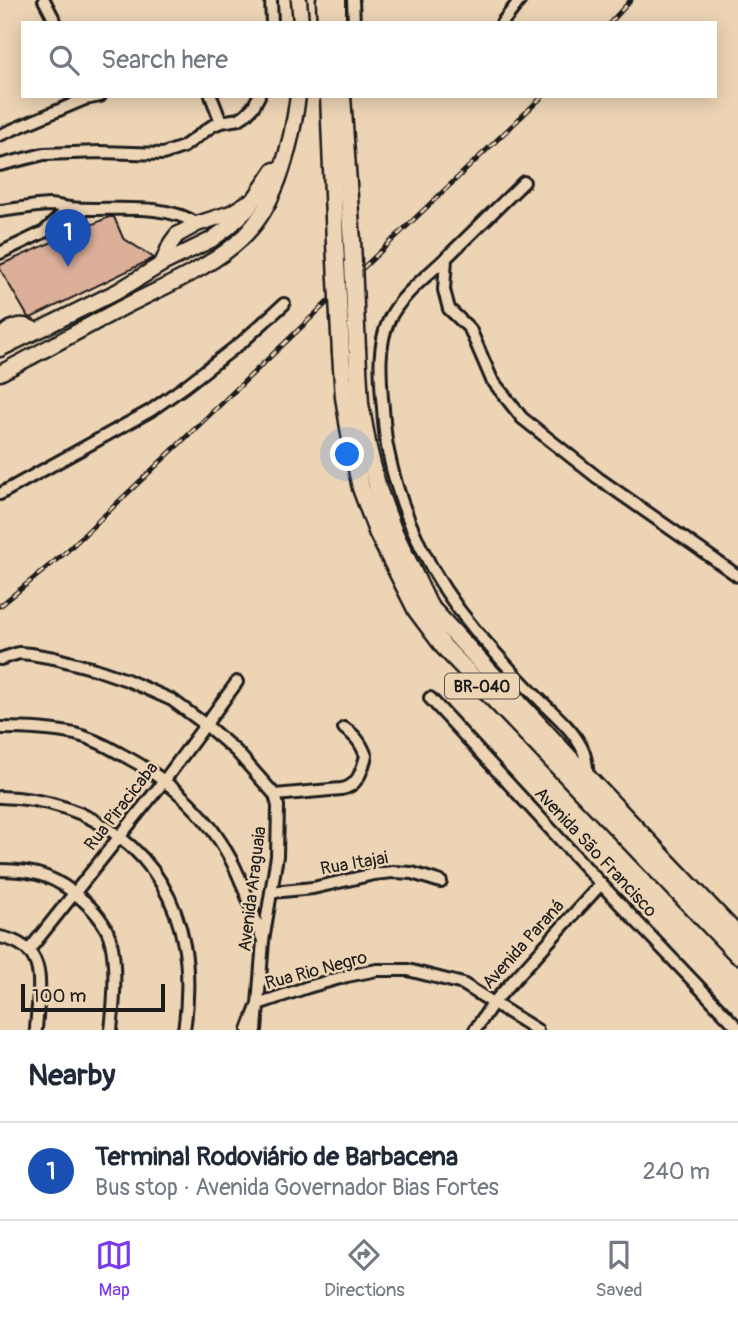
<!DOCTYPE html>
<html lang="en">
<head>
<meta charset="utf-8">
<style>
	:root { --surface:#fff; --page:#f2f2f3; --text:#1f2937; --muted:#747a83; --line:#e0e1e3; --accent:#7c3aed }
	body { margin:0; font-family:Pangolin,sans-serif; background:var(--page); color:var(--text) }
	.scale { position:absolute; left:21px; bottom:18px; width:144px; box-sizing:border-box; padding-left:7px; border:4px solid #1c1c1c; border-top:0; font-size:19px; line-height:24px; white-space:nowrap; color:#1c1c1c; -webkit-text-stroke:5px #edd4b5; paint-order:stroke }
	.you { position:absolute; left:348px; top:455px; width:24px; height:24px; margin:-18px; border:5px solid #fff; border-radius:50%; background:#1a73e8; box-shadow:0 0 0 10px #1a73e833 }
	.badge { display:grid; place-items:center; width:46px; height:46px; border-radius:50%; background:var(--accent); color:#fff; font-size:23px; font-weight:700 }
	.pin { position:absolute; translate:-50% -58px; filter:drop-shadow(0 2px 4px #0008) }
	.pin::after { content:''; position:absolute; top:37px; width:24px; height:21px; background:inherit; clip-path:polygon(0 0,100% 0,50% 100%) }
	.list { margin:0; padding:0; list-style:none }
	h2 { display:flex; justify-content:space-between; align-items:center; height:91px; margin:0; padding:0 28px; font-size:30px }
	h2 small { font-size:23px; font-weight:400; color:var(--muted) }
	.list li { display:grid; grid-template-columns:46px 1fr auto; gap:21px; align-items:center; box-sizing:border-box; height:98px; padding:0 28px; border-top:2px solid var(--line) }
	.list b { display:block; font-size:26px; white-space:nowrap }
	.list p { margin:0; font-size:23px; white-space:nowrap; color:var(--muted) }
	.list em { font-size:23px; font-style:normal; color:var(--muted) }
	.icon { flex:none; width:38px; height:38px; fill:none; stroke:currentColor; stroke-width:2; stroke-linecap:round; stroke-linejoin:round }
	.map { position:relative; flex:none; width:738px; height:1030px; overflow:hidden }
	.search { position:absolute; background:var(--surface); box-shadow:0 4px 18px #0003; left:21px; right:21px; top:21px; height:77px; display:flex; align-items:center; gap:18px; box-sizing:border-box; padding:0 24px; border-radius:0px; color:var(--muted); font-size:26px }
	.sheet { height:189px; background:var(--surface) }
	nav { display:flex; justify-content:space-around; align-items:center; box-sizing:border-box; height:98px; border-top:2px solid var(--line); background:var(--surface); font-size:19px; color:var(--muted) }
	nav a { display:grid; justify-items:center; gap:4px }
	nav .on { color:var(--accent) }
	.map>svg:first-child { display:block }
	.building { fill:#dcaf99; stroke:#1c1c1c; stroke-width:2 }
	.lines { fill:none; stroke-linecap:round; stroke-linejoin:round }
	.minor-casing { stroke:#1c1c1c; stroke-width:16 }
	.major-casing { stroke:#1c1c1c; stroke-width:19 }
	.highway-casing { stroke:#1c1c1c; stroke-width:21 }
	.minor { stroke:#edd4b5; stroke-width:10 }
	.major { stroke:#edd4b5; stroke-width:14 }
	.highway { stroke:#edd4b5; stroke-width:16 }
	.rail-casing { stroke:#1c1c1c; stroke-width:5 }
	.rail { stroke:#edd4b5; stroke-width:2.5; stroke-dasharray:8; stroke-linecap:butt }
	.highway-bridge-casing { stroke:#1c1c1c; stroke-width:21; stroke-linecap:butt }
	.highway-bridge { stroke:#edd4b5; stroke-width:16 }
	.labels { text-anchor:middle; stroke-width:5; stroke-linejoin:round; paint-order:stroke }
	.shield { fill:#edd4b5; stroke:#5b534a; stroke-width:2 }
	.shield-label { font-size:16px; font-weight:bold; fill:#1c1c1c }
	.street-label { font-size:18px; fill:#1c1c1c; stroke:#edd4b5 }
</style>
</head>
<body>
<div class="map">
<svg width="738" height="1030" viewBox="0 0 738 1030">
	<rect width="100%" height="100%" fill="#edd4b5"/>
	<filter id="ink" filterUnits="userSpaceOnUse"><feTurbulence type="fractalNoise" baseFrequency=".0143" numOctaves="2"/><feDisplacementMap in="SourceGraphic" scale="14" xChannelSelector="R" yChannelSelector="G"/><feConvolveMatrix kernelMatrix="1 2 1 2 8 2 1 2 1" color-interpolation-filters="sRGB"/></filter>
	<g filter="url(#ink)">
		<!-- building -->
		<path class="building" d="M109,217H114L123,238L154,258L31,318L28,317L0,269V265Z"/>
		<g class="lines">
			<defs>
				<g id="minor">
					<path d="M44,0L56,23"/>
					<path d="M271,0L272,23"/>
					<path d="M353,0L354,23"/>
					<path d="M502,23L520,0"/>
					<path d="M211,96L221,122"/>
					<path d="M0,135L85,99L100,96"/>
					<path d="M0,165L44,154L100,152L163,154L183,147L212,126L221,122L239,119L245,115L253,107L259,96"/>
					<path d="M524,182L446,258L444,290L449,309L470,329L492,380L522,418L598,478L738,576"/>
					<path d="M0,211C16,209 32,206 49,205C56,205 62,207 70,208C110,212 163,201 197,224"/>
					<path d="M0,253L44,232L69,208"/>
					<path d="M446,258C428,275 399,297 389,320C378,344 380,372 382,398C384,415 384,434 388,451C401,516 432,579 475,630C496,654 517,678 540,700C553,713 570,727 579,743C586,753 587,766 588,778"/>
					<path d="M0,494L150,411L184,387L242,342L284,304"/>
					<path d="M0,659L19,653L31,654L54,658L95,669L127,680L172,700L206,725L236,751L275,795L278,806L277,856L263,941L256,1030"/>
					<path d="M430,698L601,884L738,1028"/>
					<path d="M0,728C25,728 50,729 75,734C91,738 105,745 119,753C166,777 206,812 230,858C244,883 252,912 262,938"/>
					<path d="M275,795L341,789C358,787 362,770 366,756C361,743 356,736 344,728"/>
					<path d="M0,797C91,799 167,852 184,945C189,970 188,1004 184,1030"/>
					<path d="M0,870C37,870 57,877 85,902C97,913 107,925 111,942C117,968 114,1004 111,1030"/>
					<path d="M272,892L313,888L374,874L393,872L412,873L441,882"/>
					<path d="M0,937C52,947 38,990 36,1030"/>
					<path d="M29,950L164,781L237,682"/>
					<path d="M248,1030L258,1004L308,987L347,976L377,970H408L463,984L537,1030"/>
					<path d="M475,1030L493,1003L601,884"/>
				</g>
				<g id="major">
					<path d="M299,0L301,23"/>
					<path d="M162,264L171,243L177,235L197,224L231,213L247,203"/>
					<path d="M0,339C8,327 23,321 35,331"/>
					<path d="M0,349L118,291L162,264L211,240L229,227L247,210L274,170"/>
					<path d="M0,373C40,353 78,331 118,310C157,289 215,267 246,234C278,201 292,141 298,96"/>
				</g>
				<g id="highway">
					<path d="M325,0L326,23"/>
					<path d="M337,0V23"/>
					<path d="M329,96L335,243"/>
					<path d="M342,96L352,242"/>
					<path d="M357,349L360,404L368,448L378,489L393,530L429,606L588,778L738,936"/>
					<path d="M341,353L344,397L352,446L361,488L378,534L417,611L444,647L738,955"/>
				</g>
			</defs>
			<!-- minor casing -->
			<use href="#minor" class="minor-casing"/>
			<!-- major casing -->
			<use href="#major" class="major-casing"/>
			<!-- highway casing -->
			<use href="#highway" class="highway-casing"/>
			<!-- minor -->
			<use href="#minor" class="minor"/>
			<!-- major -->
			<use href="#major" class="major"/>
			<!-- highway -->
			<use href="#highway" class="highway"/>
			<defs>
				<g id="rail">
					<path d="M610,23L631,0"/>
					<path d="M0,606L66,552L543,96"/>
				</g>
			</defs>
			<!-- rail casing -->
			<use href="#rail" class="rail-casing"/>
			<!-- rail -->
			<use href="#rail" class="rail"/>
			<defs>
				<g id="highway-bridge">
					<path d="M352,242L357,349"/>
					<path d="M335,243L341,353"/>
				</g>
			</defs>
			<!-- highway-bridge casing -->
			<use href="#highway-bridge" class="highway-bridge-casing"/>
			<!-- highway-bridge -->
			<use href="#highway-bridge" class="highway-bridge"/>
		</g>
	</g>
	<g class="labels">
		<!-- shield labels -->
		<rect class="shield" x="445" y="673.5" width="74" height="25" rx="5"/>
		<g class="shield-label">
			<text x="482" y="692">BR-040</text>
		</g>
		<!-- street labels -->
		<g class="street-label">
			<text transform="translate(121 806) rotate(-52)" y="6">Rua Piracicaba</text>
			<text transform="translate(596 852) rotate(47)" y="6">Avenida São Francisco</text>
			<text transform="translate(354 863) rotate(-10)" y="6">Rua Itajai</text>
			<text transform="translate(252 889) rotate(-83)" y="6">Avenida Araguaia</text>
			<text transform="translate(523 944) rotate(-48)" y="6">Avenida Paraná</text>
			<text transform="translate(316 970) rotate(-15)" y="6">Rua Rio Negro</text>
		</g>
	</g>
</svg>
<div class="scale">100 m</div>
<div class="you"></div>
<div class="pin badge" style="left:68px;top:267px;background:#1a4fb4">1</div>
<div class="search"><svg class="icon" aria-label="search" viewBox="0 0 24 24"><circle cx="10" cy="10" r="6"/><path d="M15 15l6 6"/></svg>Search here</div>
</div>
<section class="sheet">
<h2>Nearby<small></small></h2>
<ul class="list">
<li><span class="badge" style="background:#1a4fb4">1</span><div><b>Terminal Rodoviário de Barbacena</b><p>Bus stop · Avenida Governador Bias Fortes</p></div><em>240 m</em></li>
</ul>
</section>
<nav>
<a class="on"><svg class="icon" aria-label="map" viewBox="0 0 24 24"><path d="M3 6l6-2 6 2 6-2v14l-6 2-6-2-6 2zM9 4v14M15 6v14"/></svg>Map</a>
<a><svg class="icon" aria-label="directions" viewBox="0 0 24 24"><path d="M12 3l9 9-9 9-9-9zM9 14v-3h6M13 9l2 2-2 2"/></svg>Directions</a>
<a><svg class="icon" aria-label="saved" viewBox="0 0 24 24"><path d="M7 4h10v16l-5-4-5 4z"/></svg>Saved</a>
</nav>
</body>
</html>
